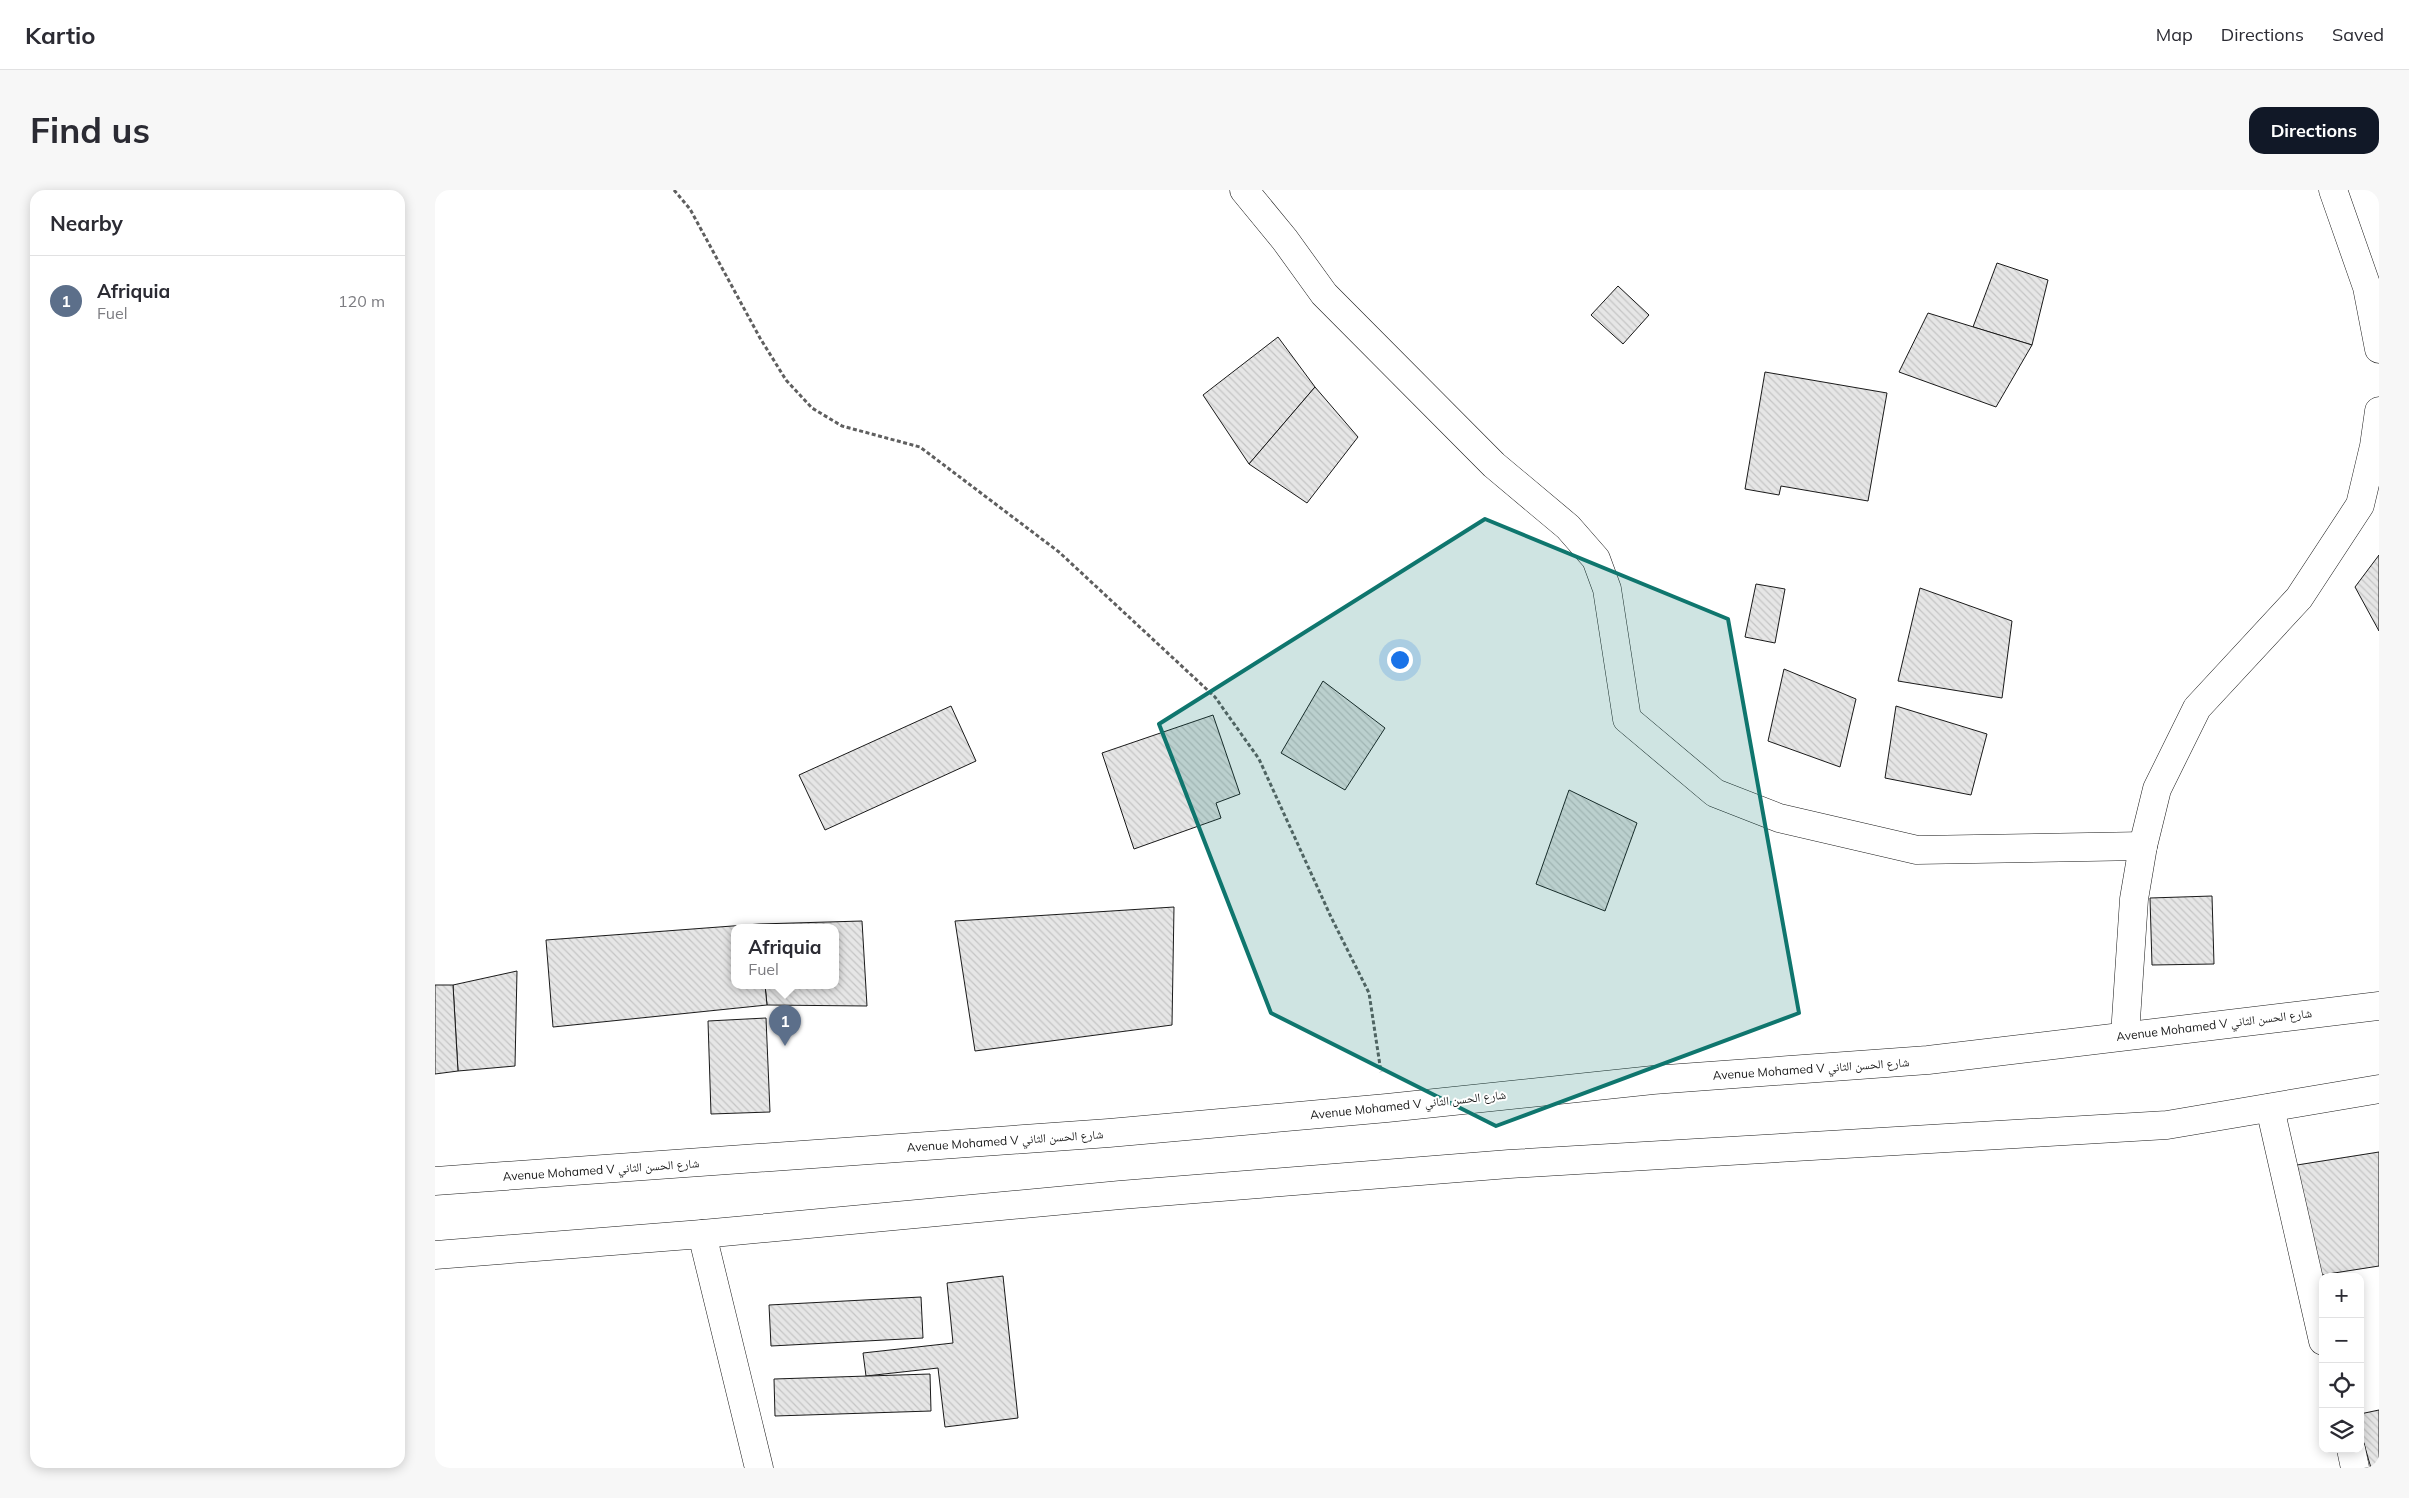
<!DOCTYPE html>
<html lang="en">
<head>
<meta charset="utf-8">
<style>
	:root { --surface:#fff; --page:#f7f7f7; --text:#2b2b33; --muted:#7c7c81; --line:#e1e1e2; --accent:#111827 }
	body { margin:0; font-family:Mulish,"Noto Naskh Arabic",sans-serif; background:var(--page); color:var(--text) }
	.controls { position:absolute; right:15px; bottom:15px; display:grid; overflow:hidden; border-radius:10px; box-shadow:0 2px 12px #0003 }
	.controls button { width:45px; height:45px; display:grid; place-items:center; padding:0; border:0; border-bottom:1px solid var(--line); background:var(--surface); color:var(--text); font:25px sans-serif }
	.you { position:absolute; left:964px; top:469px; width:18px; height:18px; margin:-12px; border:4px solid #fff; border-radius:50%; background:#1a73e8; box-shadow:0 0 0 8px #1a73e833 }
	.badge { display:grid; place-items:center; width:32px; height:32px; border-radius:50%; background:var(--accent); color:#fff; font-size:16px; font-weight:700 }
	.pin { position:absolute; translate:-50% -41px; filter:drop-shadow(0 1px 2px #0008) }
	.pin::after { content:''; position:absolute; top:26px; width:18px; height:15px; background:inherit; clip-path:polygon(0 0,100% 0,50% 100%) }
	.popup { position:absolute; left:296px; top:734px; width:108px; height:65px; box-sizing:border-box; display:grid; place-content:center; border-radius:10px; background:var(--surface); filter:drop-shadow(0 1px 4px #0005); font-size:16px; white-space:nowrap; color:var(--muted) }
	.popup b { font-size:19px; color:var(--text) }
	.popup::after { content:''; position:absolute; left:50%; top:100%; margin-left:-10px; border:10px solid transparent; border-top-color:var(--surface) }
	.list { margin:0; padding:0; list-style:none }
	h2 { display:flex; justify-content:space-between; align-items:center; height:65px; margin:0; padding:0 20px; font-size:21px }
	h2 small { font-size:16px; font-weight:400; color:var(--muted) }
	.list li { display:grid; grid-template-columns:32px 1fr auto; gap:15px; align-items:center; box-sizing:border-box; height:90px; padding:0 20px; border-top:1px solid var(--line) }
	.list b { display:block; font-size:19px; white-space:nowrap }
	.list p { margin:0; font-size:16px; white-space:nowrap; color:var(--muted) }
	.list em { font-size:16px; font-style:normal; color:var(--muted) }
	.icon { flex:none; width:28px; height:28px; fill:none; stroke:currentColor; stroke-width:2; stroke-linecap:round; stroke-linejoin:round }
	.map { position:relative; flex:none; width:1944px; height:1278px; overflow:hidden; border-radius:15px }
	header { display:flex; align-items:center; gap:30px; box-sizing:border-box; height:70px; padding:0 25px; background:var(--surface); border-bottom:1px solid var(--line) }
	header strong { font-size:24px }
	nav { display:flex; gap:28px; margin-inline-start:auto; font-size:18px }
	.intro { display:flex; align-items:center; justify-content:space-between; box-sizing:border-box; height:120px; padding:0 30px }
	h1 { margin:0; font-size:35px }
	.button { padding:12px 22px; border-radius:15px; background:var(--accent); color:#fff; font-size:18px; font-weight:700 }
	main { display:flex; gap:30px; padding:0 30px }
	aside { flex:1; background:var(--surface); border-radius:15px; box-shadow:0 2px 12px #0003 }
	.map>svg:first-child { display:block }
	.building { fill:url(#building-back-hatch); stroke:#1a1a1a }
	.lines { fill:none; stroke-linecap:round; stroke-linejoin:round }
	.street-casing { stroke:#1a1a1a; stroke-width:29 }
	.highway-casing { stroke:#1a1a1a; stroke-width:29 }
	.path { stroke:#5f5f5f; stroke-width:3; stroke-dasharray:4 2.5; stroke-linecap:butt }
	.street { stroke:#fff; stroke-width:28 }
	.highway { stroke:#fff; stroke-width:28 }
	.marked { fill:#0f766e; fill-opacity:0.2; stroke:#0f766e; stroke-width:4; stroke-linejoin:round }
	.labels { text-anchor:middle; stroke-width:4; stroke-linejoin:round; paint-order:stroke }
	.street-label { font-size:12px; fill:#1a1a1a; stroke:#fff }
</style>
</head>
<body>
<header>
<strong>Kartio</strong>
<nav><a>Map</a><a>Directions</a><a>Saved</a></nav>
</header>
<div class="intro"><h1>Find us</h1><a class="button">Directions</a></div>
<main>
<aside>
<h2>Nearby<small></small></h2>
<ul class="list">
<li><span class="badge" style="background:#5c6f8a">1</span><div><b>Afriquia</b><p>Fuel</p></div><em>120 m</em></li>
</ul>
</aside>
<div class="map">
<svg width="1944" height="1278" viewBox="0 0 1944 1278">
	<defs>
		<pattern id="building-back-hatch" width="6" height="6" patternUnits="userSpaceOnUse" patternTransform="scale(1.25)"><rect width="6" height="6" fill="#e6e6e6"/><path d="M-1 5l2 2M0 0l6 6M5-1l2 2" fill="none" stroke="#c5c5c5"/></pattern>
	</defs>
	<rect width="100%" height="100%" fill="#fff"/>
	<!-- building -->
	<g class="building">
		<path d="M1562,73L1613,90L1597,155L1538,137Z"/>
		<path d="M1183,96L1214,125L1188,154L1156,125Z"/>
		<path d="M1493,123L1597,155L1561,217L1464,182Z"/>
		<path d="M843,147L880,197L814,274L768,205Z"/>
		<path d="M1330,182L1452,203L1433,311L1346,296L1344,305L1310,299Z"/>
		<path d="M880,197L923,247L872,313L814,274Z"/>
		<path d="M1944,365V441L1920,397Z"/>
		<path d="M1321,394L1350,399L1340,453L1310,447Z"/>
		<path d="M1485,398L1577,431L1567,508L1463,491Z"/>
		<path d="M1349,479L1421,509L1405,577L1333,551Z"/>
		<path d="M888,491L950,538L910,600L846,563Z"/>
		<path d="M516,516L541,571L390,640L364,585Z"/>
		<path d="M1461,516L1552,544L1536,605L1450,588Z"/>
		<path d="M778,525L805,604L781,613L786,628L699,659L667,563Z"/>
		<path d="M1134,600L1202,633L1170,721L1101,694Z"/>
		<path d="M1777,706L1779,774L1717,775L1715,708Z"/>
		<path d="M739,717L737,835L540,861L520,731Z"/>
		<path d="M427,731L432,816L332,815L330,795H400V737H325L324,734Z"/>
		<path d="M324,734L325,737H300V795H330L332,815L118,837L111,750Z"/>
		<path d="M82,781L80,876L23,881L18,795Z"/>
		<path d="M0,795H18L23,881L0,884Z"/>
		<path d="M331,828L335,922L276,924L273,831Z"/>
		<path d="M1944,962V1076L1880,1086L1862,975Z"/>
		<path d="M568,1086L583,1228L510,1237L503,1178L431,1186L428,1163L518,1153L512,1093Z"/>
		<path d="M486,1107L488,1148L336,1156L334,1115Z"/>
		<path d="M495,1184L496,1221L340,1226L339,1189Z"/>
		<path d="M1944,1220V1278H1936L1925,1240V1224Z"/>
	</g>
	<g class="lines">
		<defs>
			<g id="street">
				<path d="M809,0L850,50L889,104L1059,275L1133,337L1161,369L1172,399L1192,529L1280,603L1344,628L1482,660L1708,656"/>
				<path d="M1898,0L1932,97L1944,159"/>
				<path d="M1690,845L1699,709L1708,656L1722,599L1762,518L1864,408L1925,315L1939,256L1944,221"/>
				<path d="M1835,918L1888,1151"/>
				<path d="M267,1044L324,1278"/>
				<path d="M1916,1259L1920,1278"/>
			</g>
			<g id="highway">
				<path d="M0,991L674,943L952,918L1218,890L1493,870L1944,816"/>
				<path d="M0,1065L267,1044L685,1005L1074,974L1732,935L1944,899"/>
			</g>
		</defs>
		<!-- street casing -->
		<use href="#street" class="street-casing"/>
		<!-- highway casing -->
		<use href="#highway" class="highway-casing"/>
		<!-- path -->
		<path class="path" d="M239,0L255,19L325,148L351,190L377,218L407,236L485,257L624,362L780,507L824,569L896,727L934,803L946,882"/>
		<!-- street -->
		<use href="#street" class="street"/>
		<!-- highway -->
		<use href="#highway" class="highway"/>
	</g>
	<!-- marked area -->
	<path class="marked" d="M1050,329L1293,429L1364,823L1061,936L836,823L724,534Z"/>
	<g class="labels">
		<!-- street labels -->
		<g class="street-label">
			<text transform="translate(1779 835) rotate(-7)" y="4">Avenue Mohamed V شارع الحسن الثاني</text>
			<text transform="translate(1376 879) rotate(-4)" y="4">Avenue Mohamed V شارع الحسن الثاني</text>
			<text transform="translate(973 915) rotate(-6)" y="4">Avenue Mohamed V شارع الحسن الثاني</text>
			<text transform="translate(570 951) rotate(-4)" y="4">Avenue Mohamed V شارع الحسن الثاني</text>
			<text transform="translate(166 980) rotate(-4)" y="4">Avenue Mohamed V شارع الحسن الثاني</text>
		</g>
	</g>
</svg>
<div class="controls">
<button>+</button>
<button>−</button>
<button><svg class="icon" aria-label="locate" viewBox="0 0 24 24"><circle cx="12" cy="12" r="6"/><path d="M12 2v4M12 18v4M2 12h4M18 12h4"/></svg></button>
<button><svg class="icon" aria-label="layers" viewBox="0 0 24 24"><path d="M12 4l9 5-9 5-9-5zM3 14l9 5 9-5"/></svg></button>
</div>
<div class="you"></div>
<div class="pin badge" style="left:350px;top:856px;background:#5c6f8a">1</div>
<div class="popup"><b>Afriquia</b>Fuel</div>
</div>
</main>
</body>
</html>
